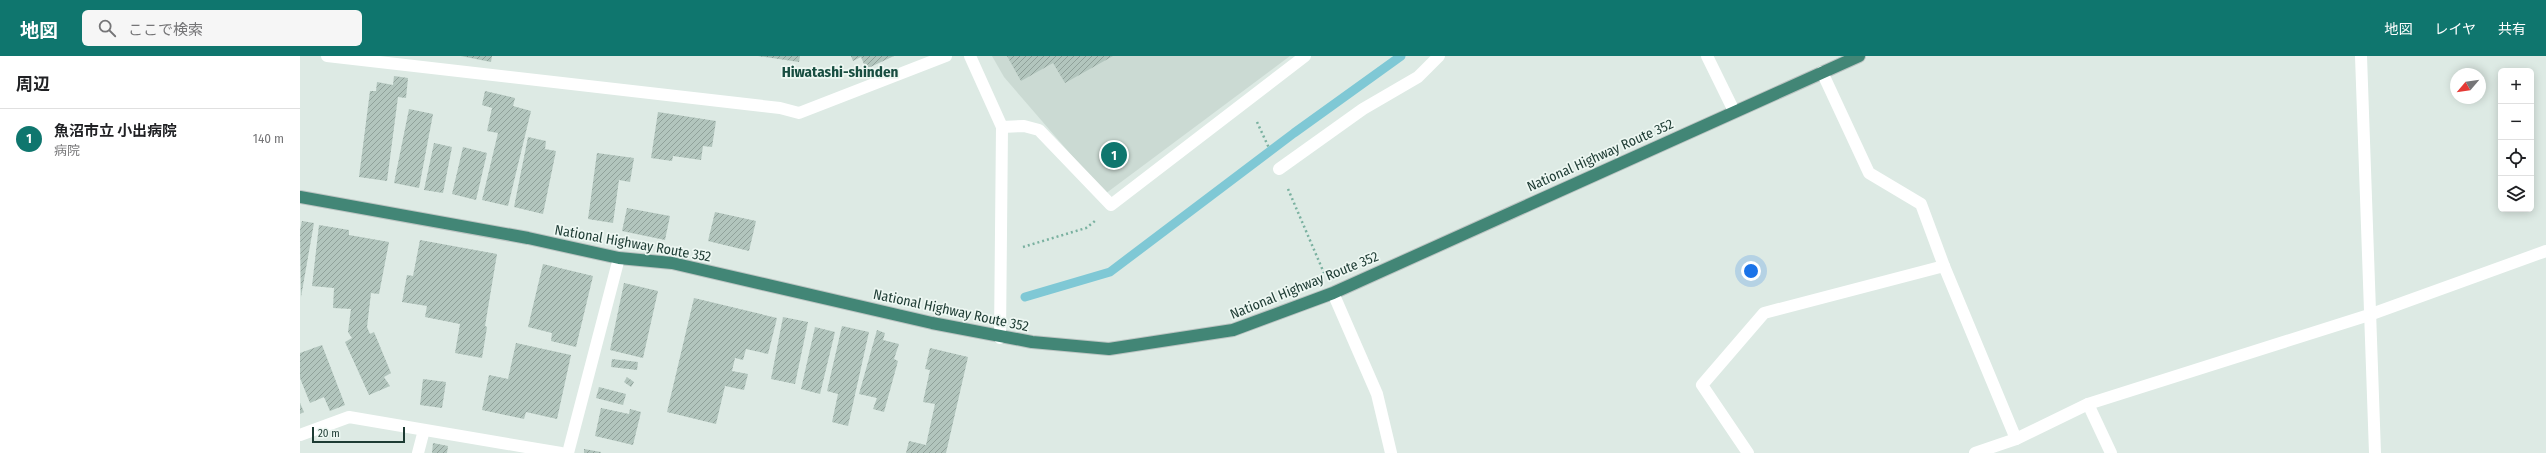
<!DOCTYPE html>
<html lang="ja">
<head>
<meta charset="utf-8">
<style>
	:root { --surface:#fff; --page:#f6f6f6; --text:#202124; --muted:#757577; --line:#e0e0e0; --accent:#0f766e }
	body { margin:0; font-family:"Fira Sans Condensed","Noto Sans JP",sans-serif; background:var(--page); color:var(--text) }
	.controls { position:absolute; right:12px; top:12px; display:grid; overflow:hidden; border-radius:6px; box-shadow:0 2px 10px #0003 }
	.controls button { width:36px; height:36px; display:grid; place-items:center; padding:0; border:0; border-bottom:1px solid var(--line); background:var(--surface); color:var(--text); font:20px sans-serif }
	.compass { position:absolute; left:2150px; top:12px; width:36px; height:36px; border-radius:50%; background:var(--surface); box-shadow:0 2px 10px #0003; rotate:241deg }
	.scale { position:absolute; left:12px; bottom:10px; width:93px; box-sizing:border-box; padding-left:4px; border:2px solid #1d3b33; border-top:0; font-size:11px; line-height:14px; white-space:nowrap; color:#1d3b33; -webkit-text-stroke:3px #edf7f2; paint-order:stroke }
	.you { position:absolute; left:1451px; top:215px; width:14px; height:14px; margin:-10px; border:3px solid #fff; border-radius:50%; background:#1a73e8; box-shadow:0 0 0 6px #1a73e833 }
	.badge { display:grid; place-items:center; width:26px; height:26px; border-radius:50%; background:var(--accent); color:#fff; font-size:13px; font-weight:700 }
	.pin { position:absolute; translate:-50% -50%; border:2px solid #fff; box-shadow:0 1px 4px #0006 }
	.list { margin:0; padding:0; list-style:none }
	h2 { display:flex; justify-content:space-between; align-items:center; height:52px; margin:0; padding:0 16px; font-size:17px }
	h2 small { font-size:13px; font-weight:400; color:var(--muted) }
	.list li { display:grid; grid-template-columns:26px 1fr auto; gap:12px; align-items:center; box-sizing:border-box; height:60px; padding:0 16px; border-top:1px solid var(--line) }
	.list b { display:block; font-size:15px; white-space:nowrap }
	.list p { margin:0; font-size:13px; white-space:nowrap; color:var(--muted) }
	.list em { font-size:13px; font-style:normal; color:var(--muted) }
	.icon { flex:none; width:22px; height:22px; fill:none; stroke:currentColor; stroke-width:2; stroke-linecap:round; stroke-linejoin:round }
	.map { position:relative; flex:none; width:2246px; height:397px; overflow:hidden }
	header { display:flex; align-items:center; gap:24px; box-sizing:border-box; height:56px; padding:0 20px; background:var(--accent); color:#fff }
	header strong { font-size:19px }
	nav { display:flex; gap:22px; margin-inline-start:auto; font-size:14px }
	.search { width:280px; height:36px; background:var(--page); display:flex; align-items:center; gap:10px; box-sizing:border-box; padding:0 14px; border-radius:6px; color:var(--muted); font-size:15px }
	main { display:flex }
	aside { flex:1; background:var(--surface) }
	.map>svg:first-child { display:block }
	.built { fill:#cbdad3 }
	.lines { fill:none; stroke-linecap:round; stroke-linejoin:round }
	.stream { stroke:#7fc8d5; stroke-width:9 }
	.building { fill:url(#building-hatch) }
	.trunk-casing { stroke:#bbc4c2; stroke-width:14 }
	.path { stroke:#7ab1a0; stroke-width:2.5; stroke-dasharray:2 3; stroke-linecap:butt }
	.minor { stroke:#fff; stroke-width:12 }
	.trunk { stroke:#428676; stroke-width:12 }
	.labels { text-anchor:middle; stroke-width:3.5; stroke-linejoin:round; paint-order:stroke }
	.street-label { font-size:14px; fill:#1d3b33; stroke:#edf7f2 }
	.neighbourhood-label { font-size:15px; font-weight:bold; fill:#184e41; stroke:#edf7f2 }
</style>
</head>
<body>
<header>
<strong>地図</strong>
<div class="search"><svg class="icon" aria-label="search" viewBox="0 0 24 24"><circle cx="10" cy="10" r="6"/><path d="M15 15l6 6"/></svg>ここで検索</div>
<nav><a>地図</a><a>レイヤ</a><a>共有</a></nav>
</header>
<main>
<aside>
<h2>周辺<small></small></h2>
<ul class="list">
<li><span class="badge">1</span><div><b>魚沼市立 小出病院</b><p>病院</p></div><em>140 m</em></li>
</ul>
</aside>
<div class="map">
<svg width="2246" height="397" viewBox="0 0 2246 397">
	<defs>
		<pattern id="building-hatch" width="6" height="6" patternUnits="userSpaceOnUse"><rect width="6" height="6" fill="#b2c5bd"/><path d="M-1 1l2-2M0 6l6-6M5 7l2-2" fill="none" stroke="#90a19a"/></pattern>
	</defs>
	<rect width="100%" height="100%" fill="#ddeae4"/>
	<!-- built -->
	<path class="built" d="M692,0H990L805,138L704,21Z"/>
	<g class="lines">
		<!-- stream -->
		<path class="stream" d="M725,241L810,216L994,77L1101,0"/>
	</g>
	<!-- building -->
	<g class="building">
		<path d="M161,0H192L191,6Z"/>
		<path d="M458,0H500L499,6Z"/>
		<path d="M551,0H594L566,13L561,1L553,5Z"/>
		<path d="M707,0H813L765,27L753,7L721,25Z"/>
		<path d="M94,20L108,22L106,42L98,41L87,125L59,121L70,35H76L77,26L93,29Z"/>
		<path d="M185,35L215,42L213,50L231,55L208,150L182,144L198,77L187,75L192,52L182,49Z"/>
		<path d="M109,53L133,58L119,132L94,127Z"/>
		<path d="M358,56L416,65L412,91L403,90L401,104L373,100L372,105L351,102Z"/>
		<path d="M228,81L246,85L245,93L256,95L243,158L214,151Z"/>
		<path d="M134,87L152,91L143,137L124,134Z"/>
		<path d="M163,91L187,97L176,144L152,138Z"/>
		<path d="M297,97L334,102L330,126L319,124L313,167L288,163Z"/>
		<path d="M327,152L370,160L365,184L322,175Z"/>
		<path d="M415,156L456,165L449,195L408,185Z"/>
		<path d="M2,165L14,167L1,241L0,174Z"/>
		<path d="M19,169L49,174V179L89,186L79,238L71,237L67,271L70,278L74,276L91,317L84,321L90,330L69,339L45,286L52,282L48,276L51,253L33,252L34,232L12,230Z"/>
		<path d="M120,184L197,198L185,270L187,271L182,302L155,297L160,268L125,261L127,250L102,246L107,219L113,220Z"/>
		<path d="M243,208L293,220L276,291L251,285L252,277L228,271Z"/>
		<path d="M324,227L358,235L343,302L310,294Z"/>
		<path d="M394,242L477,262L468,298L446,293L443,304L435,302L432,315L448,318L444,334L425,330L416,368L367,356Z"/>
		<path d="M483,261L508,266L495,328L471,323Z"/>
		<path d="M542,270L569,276L548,370L532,366L538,338L527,335Z"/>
		<path d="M515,271L535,276L520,338L501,333Z"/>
		<path d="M577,274L585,277L583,284L599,288L594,303L598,305L584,356L573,353L577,342L559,338Z"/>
		<path d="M216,287L271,299L257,363L226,356L224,363L182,354L189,319L208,323Z"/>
		<path d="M22,289L45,349L30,355L24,341L10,347L0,322V297Z"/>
		<path d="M630,292L668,301L646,397H606L609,385L626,389L635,348L623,346L630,314L625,313Z"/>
		<path d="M312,303L338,306L337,314L311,311Z"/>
		<path d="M327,321L334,326L331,331L324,326Z"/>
		<path d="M123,323L146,326L142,352L120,349Z"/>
		<path d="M299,331L326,338L323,349L296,342Z"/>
		<path d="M0,347L4,356L0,358Z"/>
		<path d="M301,352L329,358L330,353L341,356L333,389L295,380Z"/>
		<path d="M133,387L148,390L147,397H132Z"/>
		<path d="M284,393L301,396V397H284Z"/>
	</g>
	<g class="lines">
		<defs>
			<path id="trunk" d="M0,141L228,182L319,202L372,207L632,267L732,286L809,293L933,274L1033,237L1559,0"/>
		</defs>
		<!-- trunk casing -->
		<use href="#trunk" class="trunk-casing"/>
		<!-- path -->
		<g class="path">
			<path d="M957,66L969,92"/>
			<path d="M988,133L1024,217"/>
			<path d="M723,191L786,172L795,165"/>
		</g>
		<!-- minor -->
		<g class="minor">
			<path d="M27,0L480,52L499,57L646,0"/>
			<path d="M670,0L702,71L700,282"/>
			<path d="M1407,0L1434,55"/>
			<path d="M2061,0L2075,397"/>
			<path d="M1522,16L1569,117L1621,148L1644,210"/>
			<path d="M702,71L724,70L739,74L811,149L1005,0"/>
			<path d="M979,113L1063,53L1118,21L1139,0"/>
			<path d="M1033,237L1077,338L1091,397"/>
			<path d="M1788,348L1811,397"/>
			<path d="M0,379L49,361L261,397"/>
			<path d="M118,397L124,374"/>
			<path d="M268,397L319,202"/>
			<path d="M1448,397L1402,329L1464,257L1644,210L1716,383"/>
			<path d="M1675,397L1716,383L1788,348L2069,259L2246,195"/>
		</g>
		<!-- trunk -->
		<use href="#trunk" class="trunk"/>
	</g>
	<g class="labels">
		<!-- street labels -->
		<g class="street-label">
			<text transform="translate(1300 99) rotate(-24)" y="5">National Highway Route 352</text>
			<text transform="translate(333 187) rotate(10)" y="5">National Highway Route 352</text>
			<text transform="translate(1004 229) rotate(-22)" y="5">National Highway Route 352</text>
			<text transform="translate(651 254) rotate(12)" y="5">National Highway Route 352</text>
		</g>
		<!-- neighbourhood labels -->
		<g class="neighbourhood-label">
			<text x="540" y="21">Hiwatashi-shinden</text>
		</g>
	</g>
</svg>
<div class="controls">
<button>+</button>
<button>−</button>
<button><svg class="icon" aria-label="locate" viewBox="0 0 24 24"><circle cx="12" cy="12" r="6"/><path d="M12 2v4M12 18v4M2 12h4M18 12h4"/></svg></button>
<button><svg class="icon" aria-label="layers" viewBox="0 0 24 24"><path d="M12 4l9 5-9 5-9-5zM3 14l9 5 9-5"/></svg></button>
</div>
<svg class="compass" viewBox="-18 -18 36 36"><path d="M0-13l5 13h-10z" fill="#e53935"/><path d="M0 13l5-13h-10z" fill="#757577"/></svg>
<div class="scale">20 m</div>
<div class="you"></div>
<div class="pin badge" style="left:814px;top:99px">1</div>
</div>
</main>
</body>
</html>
